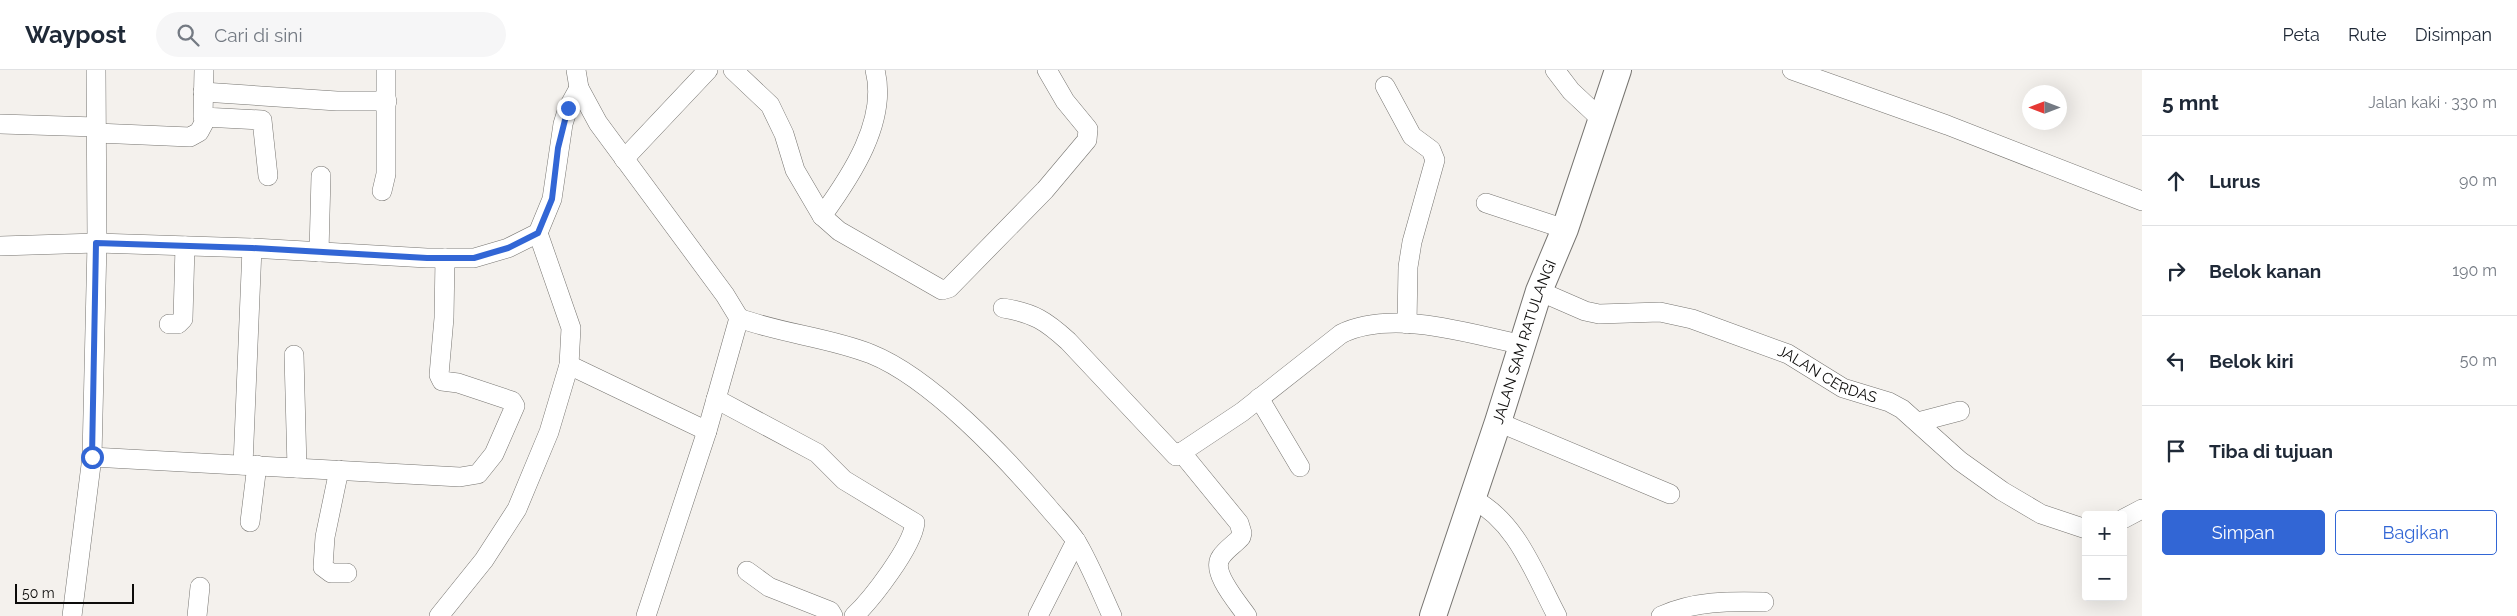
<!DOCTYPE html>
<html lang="id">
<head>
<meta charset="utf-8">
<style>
	:root { --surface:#fff; --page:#f6f6f7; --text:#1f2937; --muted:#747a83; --line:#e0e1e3; --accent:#3266d5 }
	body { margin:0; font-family:Raleway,sans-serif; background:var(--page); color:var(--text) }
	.controls { position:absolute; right:15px; bottom:15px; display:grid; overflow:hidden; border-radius:5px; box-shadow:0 5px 20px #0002 }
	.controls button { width:45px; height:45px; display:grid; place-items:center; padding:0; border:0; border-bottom:1px solid var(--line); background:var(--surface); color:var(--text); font:25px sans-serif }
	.compass { position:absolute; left:2022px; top:15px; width:45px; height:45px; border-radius:50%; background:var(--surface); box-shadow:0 5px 20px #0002; rotate:270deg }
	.scale { position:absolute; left:15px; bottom:12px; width:119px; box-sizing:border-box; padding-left:5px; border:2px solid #0c0b0a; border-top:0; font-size:14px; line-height:18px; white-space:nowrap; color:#0c0b0a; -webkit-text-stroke:4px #f4f1ed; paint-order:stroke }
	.stop { position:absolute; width:15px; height:15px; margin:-11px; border:4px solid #3266d5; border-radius:50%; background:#fff }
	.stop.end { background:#3266d5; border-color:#fff; box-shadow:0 1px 5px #0008 }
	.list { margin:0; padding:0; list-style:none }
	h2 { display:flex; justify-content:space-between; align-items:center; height:65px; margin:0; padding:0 20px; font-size:21px }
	h2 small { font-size:16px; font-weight:400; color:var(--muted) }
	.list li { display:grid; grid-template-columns:32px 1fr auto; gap:15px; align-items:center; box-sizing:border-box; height:90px; padding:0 20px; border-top:1px solid var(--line) }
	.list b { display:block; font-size:19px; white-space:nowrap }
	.list em { font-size:16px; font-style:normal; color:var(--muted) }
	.actions { display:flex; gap:10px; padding:15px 20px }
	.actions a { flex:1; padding:11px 0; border:1px solid var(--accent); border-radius:5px; text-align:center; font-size:18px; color:var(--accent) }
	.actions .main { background:var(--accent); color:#fff }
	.icon { flex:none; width:28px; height:28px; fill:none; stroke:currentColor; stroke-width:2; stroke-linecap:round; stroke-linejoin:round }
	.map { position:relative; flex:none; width:2142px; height:546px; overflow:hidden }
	header { display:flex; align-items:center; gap:30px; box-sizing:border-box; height:70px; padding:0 25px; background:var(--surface); border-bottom:1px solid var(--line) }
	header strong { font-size:24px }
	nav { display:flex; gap:28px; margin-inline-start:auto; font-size:18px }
	.search { width:350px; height:45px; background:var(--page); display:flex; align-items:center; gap:12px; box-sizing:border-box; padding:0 18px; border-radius:28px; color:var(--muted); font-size:19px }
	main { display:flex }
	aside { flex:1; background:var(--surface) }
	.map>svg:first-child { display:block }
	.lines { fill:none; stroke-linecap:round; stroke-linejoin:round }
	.street-casing { stroke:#767470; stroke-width:20 }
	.secondary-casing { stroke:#767470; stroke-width:28 }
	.street { stroke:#fff; stroke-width:19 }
	.secondary { stroke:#fff; stroke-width:26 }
	.route { stroke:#3266d5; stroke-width:6 }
	.labels { text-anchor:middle; stroke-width:5; stroke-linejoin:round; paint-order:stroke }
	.street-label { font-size:15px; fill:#0c0b0a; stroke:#f4f1ed }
</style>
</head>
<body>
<header>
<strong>Waypost</strong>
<div class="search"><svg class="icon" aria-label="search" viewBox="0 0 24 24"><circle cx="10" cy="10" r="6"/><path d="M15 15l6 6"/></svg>Cari di sini</div>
<nav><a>Peta</a><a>Rute</a><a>Disimpan</a></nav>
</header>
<main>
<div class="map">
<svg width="2142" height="546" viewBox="0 0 2142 546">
	<rect width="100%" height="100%" fill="#f4f1ed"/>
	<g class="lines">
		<defs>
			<g id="street">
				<path d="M204,0L203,47L262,50L268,106"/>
				<path d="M576,0L579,18L598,53L725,225L739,248L707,361L646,546"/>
				<path d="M733,0L770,35L784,64L795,100L822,146L839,161L942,220L949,218L1045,120L1087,70L1088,59L1065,31L1047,0"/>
				<path d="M1555,0L1571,21L1602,50"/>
				<path d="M1792,0L1947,55L2142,131"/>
				<path d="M1385,16L1412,66L1431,80L1435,90L1412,172L1408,197L1407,254"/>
				<path d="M203,22L337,31H387"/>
				<path d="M0,54L96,57"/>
				<path d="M96,63L190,67L199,62L206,49"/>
				<path d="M624,89L708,0"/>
				<path d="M382,121L386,104V0"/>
				<path d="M1486,133L1565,159"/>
				<path d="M822,146C851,106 888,51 875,0"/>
				<path d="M0,176L97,173L252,178L427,188H474L508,178L538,163L552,129L563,54L568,38L579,18"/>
				<path d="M319,182L321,106"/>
				<path id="s1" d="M1539,221L1585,241L1599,244L1660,242L1692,249L1788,284L1843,318L1889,332L1902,339L1960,391L2002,421L2041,444L2086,459"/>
				<path d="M1003,238C1034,243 1046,251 1068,271L1176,386L1242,342L1341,264C1391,239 1469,263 1522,275"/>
				<path d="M739,248C782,264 828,267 871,284C931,308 1005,387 1047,436C1056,447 1068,459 1076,471C1088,490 1102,524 1112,546"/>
				<path d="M169,254H178L183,249L185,176"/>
				<path d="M294,285L297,398"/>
				<path d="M569,295L707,361"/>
				<path d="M1259,328L1300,397"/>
				<path d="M716,329L817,383L844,410L915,453C912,477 872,529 854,546"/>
				<path d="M1498,352L1670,424"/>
				<path d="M1918,352L1960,341"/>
				<path d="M1181,382L1239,453L1242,463L1241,467C1235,474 1226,479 1221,487C1210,502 1239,534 1247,546"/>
				<path d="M92,387L460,407L478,404L494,384L515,336L512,331L458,313L442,311L439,305L444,248L445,188"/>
				<path d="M243,395L252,178"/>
				<path d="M339,400L325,467L323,497L331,503H347"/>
				<path d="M1471,428C1517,451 1534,503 1557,546"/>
				<path d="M2123,449L2142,439"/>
				<path d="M250,452L257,395"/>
				<path d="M747,501L769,517L830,541L833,546"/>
				<path d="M72,546L92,387L97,173L96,0"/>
				<path d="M197,546L200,517"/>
				<path d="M439,546L484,490L517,439L549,362L569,295L571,258L538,163"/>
				<path d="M1038,546L1076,471"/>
				<path d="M1661,546C1694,531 1729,531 1764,532"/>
			</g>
			<g id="secondary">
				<path id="s2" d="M1433,546L1498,352L1539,221L1565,159L1618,0"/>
			</g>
		</defs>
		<!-- street casing -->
		<use href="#street" class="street-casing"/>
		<!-- secondary casing -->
		<use href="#secondary" class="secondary-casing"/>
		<!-- street -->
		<use href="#street" class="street"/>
		<!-- secondary -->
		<use href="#secondary" class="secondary"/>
	</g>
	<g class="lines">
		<!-- route -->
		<path class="route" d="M92,387L96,173L252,178L427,188H474L508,178L538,163L552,129L558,78L568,38"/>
	</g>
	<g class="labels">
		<!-- street labels -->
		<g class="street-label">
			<text dy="5" stroke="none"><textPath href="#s2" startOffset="289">JALAN SAM RATULANGI</textPath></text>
			<text dy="5" stroke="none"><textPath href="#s1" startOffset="305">JALAN CERDAS</textPath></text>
		</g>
	</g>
</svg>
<div class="controls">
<button>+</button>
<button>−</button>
</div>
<svg class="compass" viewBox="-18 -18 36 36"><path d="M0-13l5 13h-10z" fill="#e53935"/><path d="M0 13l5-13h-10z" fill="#747a83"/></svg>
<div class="scale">50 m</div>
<div class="stop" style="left:92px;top:387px"></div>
<div class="stop end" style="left:568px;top:38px"></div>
</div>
<aside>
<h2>5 mnt<small>Jalan kaki · 330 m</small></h2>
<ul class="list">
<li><svg class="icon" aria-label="ahead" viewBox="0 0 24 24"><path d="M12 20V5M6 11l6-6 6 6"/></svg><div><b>Lurus</b></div><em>90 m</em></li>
<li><svg class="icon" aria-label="right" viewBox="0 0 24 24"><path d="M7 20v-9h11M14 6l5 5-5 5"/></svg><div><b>Belok kanan</b></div><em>190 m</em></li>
<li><svg class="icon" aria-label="left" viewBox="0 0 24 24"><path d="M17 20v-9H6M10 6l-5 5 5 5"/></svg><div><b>Belok kiri</b></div><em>50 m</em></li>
<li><svg class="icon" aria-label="arrive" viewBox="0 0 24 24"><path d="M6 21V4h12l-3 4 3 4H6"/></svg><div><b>Tiba di tujuan</b></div></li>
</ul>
<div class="actions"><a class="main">Simpan</a><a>Bagikan</a></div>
</aside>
</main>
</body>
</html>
